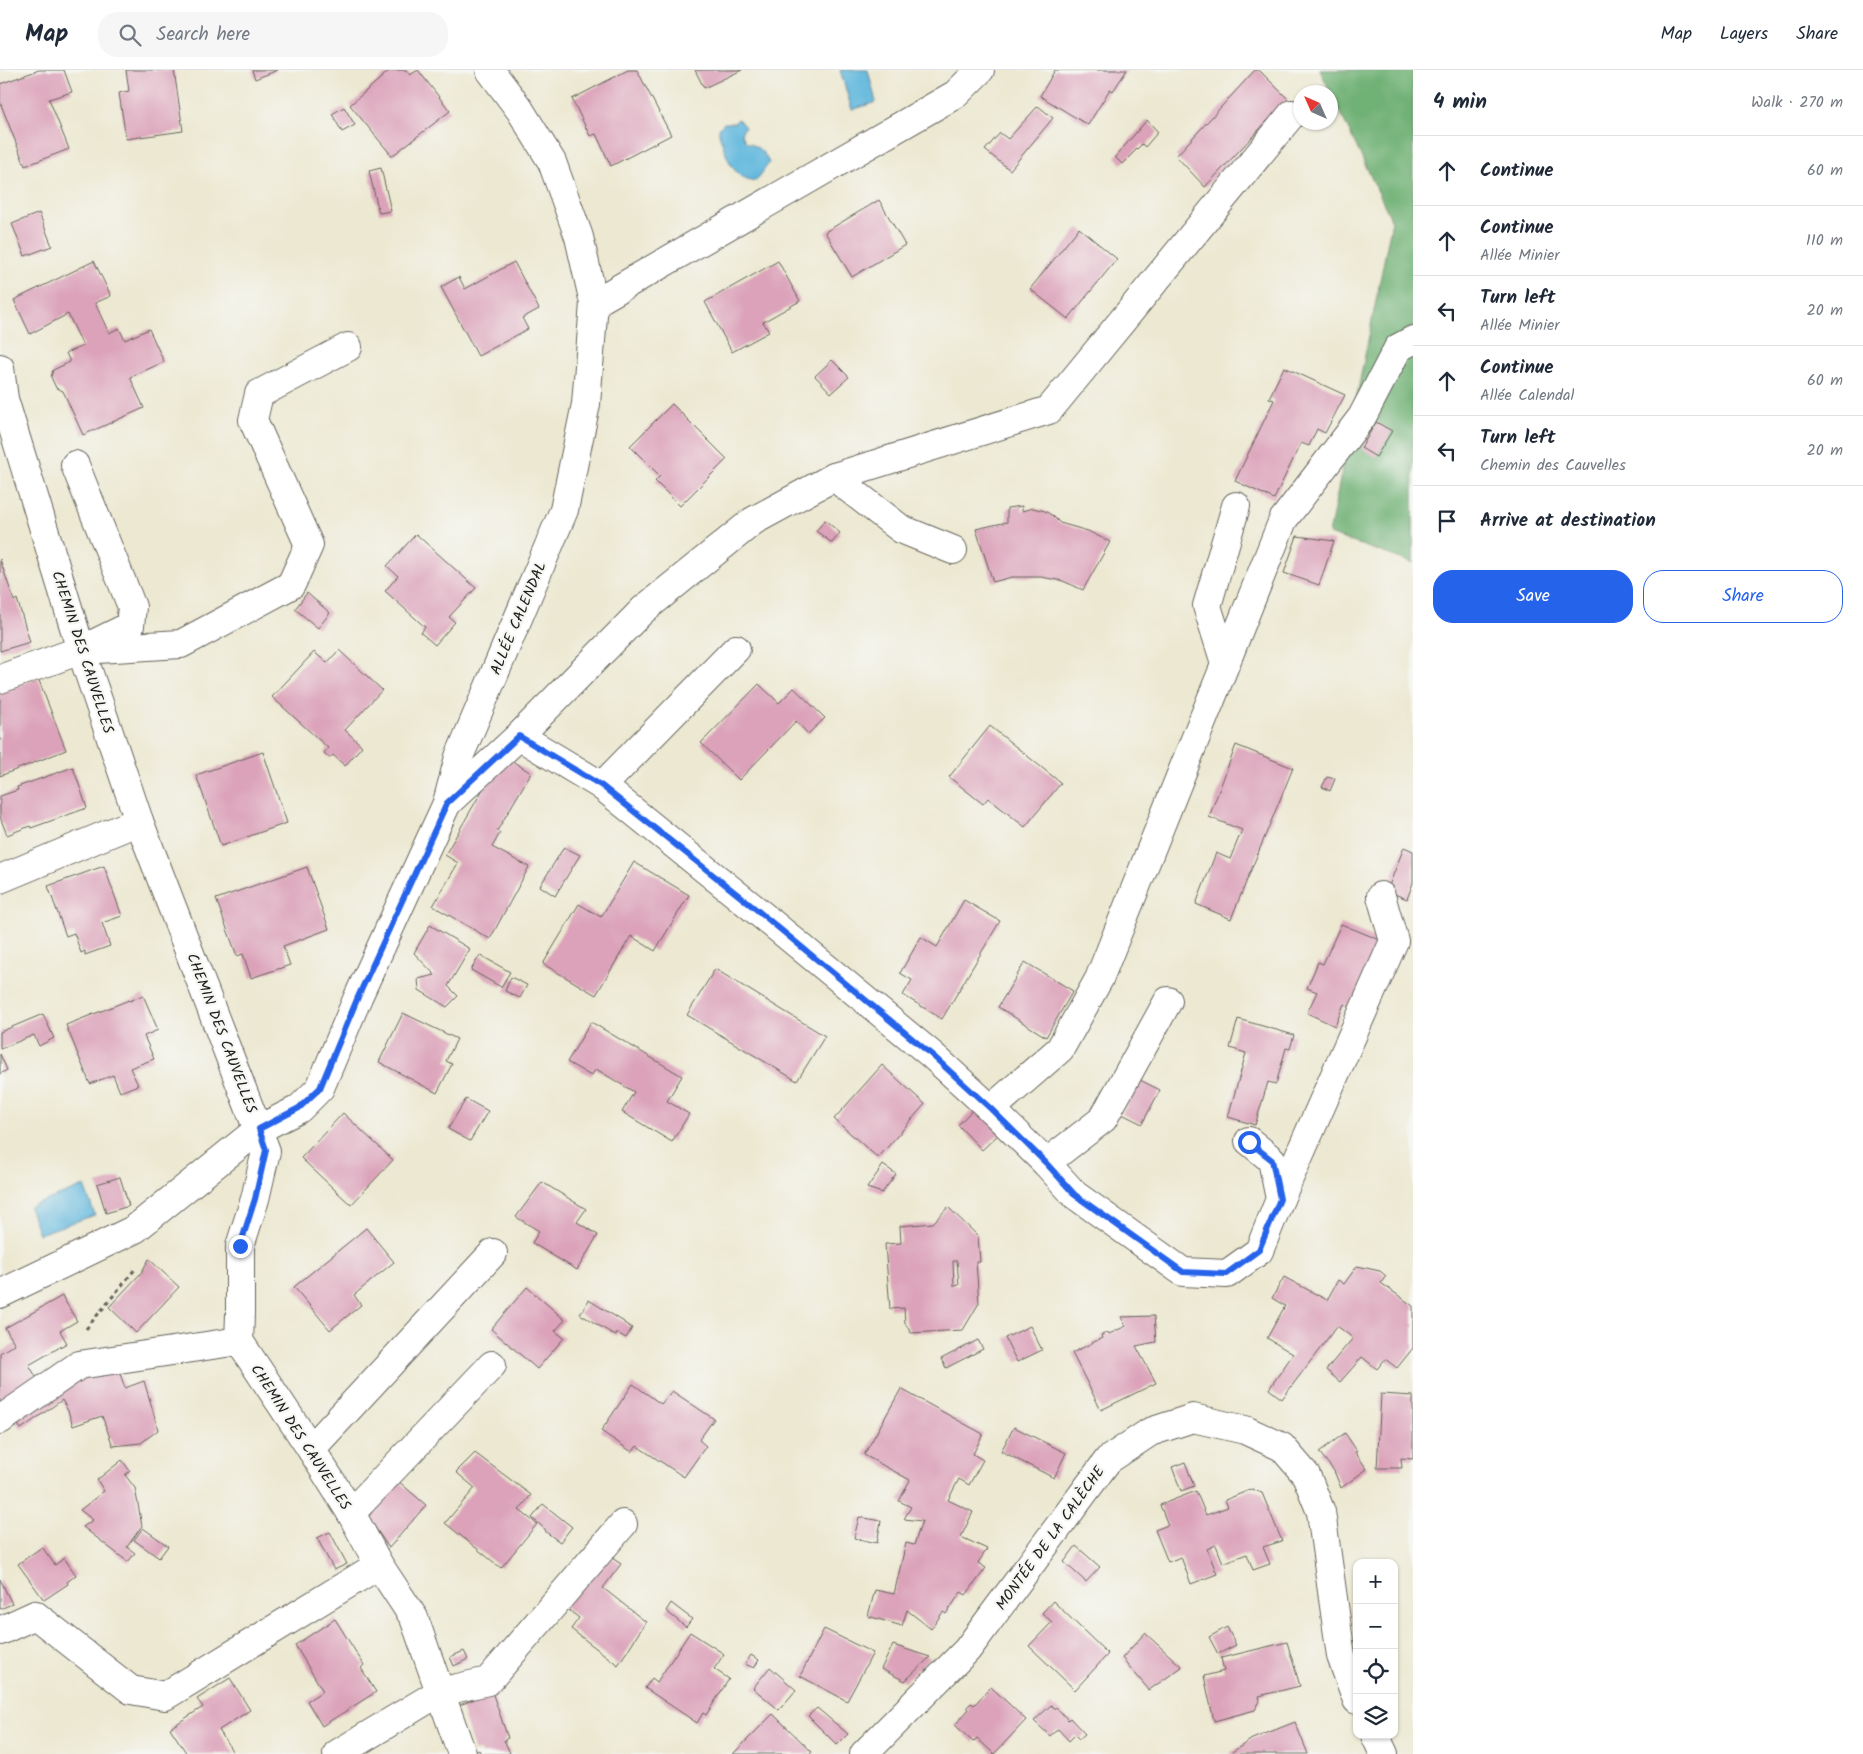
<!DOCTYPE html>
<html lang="en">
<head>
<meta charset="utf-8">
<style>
	:root { --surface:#fff; --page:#f6f6f7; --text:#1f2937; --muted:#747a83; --line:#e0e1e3; --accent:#2563eb }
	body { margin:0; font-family:Kalam,sans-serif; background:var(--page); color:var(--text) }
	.controls { position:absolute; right:15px; bottom:15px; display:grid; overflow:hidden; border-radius:10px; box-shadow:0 1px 4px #0004 }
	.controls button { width:45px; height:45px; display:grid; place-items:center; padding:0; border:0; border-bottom:1px solid var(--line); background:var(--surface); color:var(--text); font:25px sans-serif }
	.compass { position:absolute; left:1293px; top:15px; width:45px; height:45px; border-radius:50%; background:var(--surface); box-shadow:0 1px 4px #0004; rotate:315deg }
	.stop { position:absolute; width:15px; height:15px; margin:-11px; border:4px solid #2563eb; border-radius:50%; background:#fff }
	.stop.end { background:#2563eb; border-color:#fff; box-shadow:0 1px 5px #0008 }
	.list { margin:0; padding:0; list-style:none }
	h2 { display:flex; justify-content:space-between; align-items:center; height:65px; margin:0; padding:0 20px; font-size:21px }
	h2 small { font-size:16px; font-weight:400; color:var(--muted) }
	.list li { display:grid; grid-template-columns:32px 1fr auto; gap:15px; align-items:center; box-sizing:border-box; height:70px; padding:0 20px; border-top:1px solid var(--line) }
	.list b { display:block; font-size:19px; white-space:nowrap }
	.list p { margin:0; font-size:16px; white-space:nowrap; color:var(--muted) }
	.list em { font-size:16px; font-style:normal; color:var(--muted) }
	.actions { display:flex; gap:10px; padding:15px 20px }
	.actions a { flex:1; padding:11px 0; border:1px solid var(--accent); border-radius:20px; text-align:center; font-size:18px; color:var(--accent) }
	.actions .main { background:var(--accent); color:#fff }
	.icon { flex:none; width:28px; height:28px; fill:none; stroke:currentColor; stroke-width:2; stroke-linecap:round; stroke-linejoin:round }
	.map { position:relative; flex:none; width:1413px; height:1684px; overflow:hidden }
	header { display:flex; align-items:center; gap:30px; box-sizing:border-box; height:70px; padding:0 25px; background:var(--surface); border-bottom:1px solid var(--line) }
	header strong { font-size:24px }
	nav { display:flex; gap:28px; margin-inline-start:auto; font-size:18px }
	.search { width:350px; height:45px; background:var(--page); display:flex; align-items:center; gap:12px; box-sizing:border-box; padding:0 18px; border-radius:20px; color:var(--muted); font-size:19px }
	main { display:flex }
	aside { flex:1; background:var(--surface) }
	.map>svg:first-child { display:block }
	.forest { fill:#70b174; stroke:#466648 }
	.water { fill:#60b7dd; stroke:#3e6a7c }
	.building { fill:#dba2b9; fill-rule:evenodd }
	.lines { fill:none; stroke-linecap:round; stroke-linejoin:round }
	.minor-casing { stroke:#65635b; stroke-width:30 }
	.path { stroke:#65635b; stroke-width:3; stroke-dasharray:4 4; stroke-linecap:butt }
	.minor { stroke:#fff; stroke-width:28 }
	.route { stroke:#2563eb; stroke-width:6 }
	.labels { text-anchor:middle; stroke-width:4.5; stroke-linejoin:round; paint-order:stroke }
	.street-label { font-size:15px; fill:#1c1c1c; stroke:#f6f6f2 }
</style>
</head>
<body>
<header>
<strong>Map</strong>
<div class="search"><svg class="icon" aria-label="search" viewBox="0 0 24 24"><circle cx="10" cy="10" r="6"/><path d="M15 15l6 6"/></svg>Search here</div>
<nav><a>Map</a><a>Layers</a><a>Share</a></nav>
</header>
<main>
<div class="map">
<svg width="1413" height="1684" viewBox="0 0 1413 1684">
	<rect width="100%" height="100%" fill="#f6f6f2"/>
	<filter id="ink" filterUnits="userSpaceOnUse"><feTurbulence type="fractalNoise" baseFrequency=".02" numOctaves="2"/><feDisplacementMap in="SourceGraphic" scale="10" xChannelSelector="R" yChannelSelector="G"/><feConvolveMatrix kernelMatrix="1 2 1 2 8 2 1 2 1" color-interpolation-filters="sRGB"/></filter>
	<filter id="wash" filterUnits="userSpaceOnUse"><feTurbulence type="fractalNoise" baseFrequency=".0096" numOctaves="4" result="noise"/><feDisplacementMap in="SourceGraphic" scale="20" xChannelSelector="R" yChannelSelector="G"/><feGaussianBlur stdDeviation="1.12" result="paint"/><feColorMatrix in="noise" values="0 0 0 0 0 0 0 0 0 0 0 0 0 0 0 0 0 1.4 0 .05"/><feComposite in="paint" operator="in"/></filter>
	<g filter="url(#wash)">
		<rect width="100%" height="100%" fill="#ece8d1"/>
		<!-- forest -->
		<path class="forest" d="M1320,0H1413V493L1329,464L1392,151Z"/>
		<!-- water -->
		<g class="water">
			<path d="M840,0H868L876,32L852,40Z"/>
			<path d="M738,49L745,57L741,63L746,72C758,76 764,82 769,93L756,111C730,108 727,85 719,64V58L724,53H734Z"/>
			<path d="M84,1116L95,1145L39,1164L29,1137Z"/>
		</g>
		<g id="blocks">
			<!-- building -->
			<g class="building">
				<path d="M39,0H64L72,22L49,29L69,79L25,96L0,32V14Z"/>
				<path d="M126,0H174L183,61L126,69L119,23L129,21Z"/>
				<path d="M252,0H278L255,9Z"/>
				<path d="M390,0H406L410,5L418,0L450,41L392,86L350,35Z"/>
				<path d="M628,0H637L671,65L611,96L596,64L590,66L572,29Z"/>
				<path d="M695,0H742L704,18Z"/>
				<path d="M1055,0H1127L1113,21L1110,19L1088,55L1040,26Z"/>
				<path d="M1255,0H1259L1288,29L1205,117L1176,86Z"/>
				<path d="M1038,36L1053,48L1010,100L985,80L1000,63L1008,69Z"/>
				<path d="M344,37L355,55L342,62L332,44Z"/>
				<path d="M1147,50L1158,62L1145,77L1142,74L1122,94L1115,87Z"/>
				<path d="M381,98L391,141L379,143L369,101Z"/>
				<path d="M879,130L905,175L852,207L825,162Z"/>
				<path d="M39,143L52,176L25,186L12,154Z"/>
				<path d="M1079,158L1117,189L1068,249L1030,219Z"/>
				<path d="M94,191L111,226L95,233L109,263L119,258L125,270L149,259L164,292L130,307L144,338L83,365L63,321L56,318L51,307L53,300L70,292L66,283L83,276L68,244L30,264L14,230Z"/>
				<path d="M778,191L800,231L763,252L769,262L732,282L705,232Z"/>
				<path d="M514,192L539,239L522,248L528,259L478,286L441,217L459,207L465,219Z"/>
				<path d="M832,290L849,307L831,323L815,306Z"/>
				<path d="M1284,297L1345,325L1325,363L1317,359L1309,376L1301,373L1274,429L1235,411L1274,330L1269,328Z"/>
				<path d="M672,334L727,389L680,436L655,411L660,406L630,376Z"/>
				<path d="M1376,352L1392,361L1376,387L1361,378Z"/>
				<path d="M1022,436V441L1033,438L1045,441L1053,446L1060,453L1088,461L1110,472L1083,520L1063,511L1041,507H1012L993,512L976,459L1007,452V438Z"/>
				<path d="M825,450L840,463L832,473L816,461Z"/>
				<path d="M416,464L476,518L449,547L455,552L435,575L421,563L425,557L385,521L398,506L387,496Z"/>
				<path d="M1297,466L1334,471L1319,515L1284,503Z"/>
				<path d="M0,489L14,531L17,529L30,572L0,581Z"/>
				<path d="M307,523L330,543L318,558L295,539Z"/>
				<path d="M339,580L382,620L345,660L362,676L345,696L333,685L330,688L324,683L328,678L272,627L314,582L327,593Z"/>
				<path d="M38,608L66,680L0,706V623Z"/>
				<path d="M759,614L779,633L794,618L825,648L808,664L796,651L739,710L701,673Z"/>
				<path d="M990,656L1061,713L1025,757L988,728L983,734L949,707Z"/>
				<path d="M1236,675L1293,698L1231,849L1196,834L1216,783L1230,789L1242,760L1209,747Z"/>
				<path d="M263,682L287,753L221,776L196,705Z"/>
				<path d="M506,687L531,703L497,761L500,763L492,777L529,797L490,869L433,836L458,793L445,785L494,700Z"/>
				<path d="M73,697L87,738L31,758L30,756L7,765L0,747V726L18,720L17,717Z"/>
				<path d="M1327,707L1335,709L1330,721L1322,717Z"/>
				<path d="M564,777L580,785L555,826L540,816Z"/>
				<path d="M1404,777L1413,781V813L1407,829L1387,821Z"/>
				<path d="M634,792L689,825L655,881L631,866L596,925L543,894L579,834L601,847Z"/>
				<path d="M104,796L122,846L102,853L110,876L85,885V881L81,883L74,863L66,866L48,816Z"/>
				<path d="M307,797L329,859L283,876L290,895L251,908L243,884L237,886L216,829Z"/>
				<path d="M964,830L1000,851L942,949L903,925L912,910L900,903L921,867L937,877Z"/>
				<path d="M1341,854L1380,870L1355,939L1344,934L1335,956L1307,943L1317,922L1307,918L1318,892L1323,894Z"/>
				<path d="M430,855L470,879L448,916L458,926L447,937L419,920L418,909L435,905L414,883Z"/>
				<path d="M480,885L510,902L501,917L471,900Z"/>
				<path d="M1025,892L1073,921L1046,967L998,937Z"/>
				<path d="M715,899L825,966L797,1011L687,945Z"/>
				<path d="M511,907L527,915L520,928L505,921Z"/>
				<path d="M143,925L158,960L144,966L154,989L130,998L138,1015L120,1022L113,1005L90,1014L66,955L129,930L130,931Z"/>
				<path d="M403,943L457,969L446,991L452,994L437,1023L379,992Z"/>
				<path d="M43,944L54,968L39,976L34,965L0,979V962Z"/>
				<path d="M1238,949L1294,965L1290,979L1286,978L1276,1014L1268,1012L1255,1055L1228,1047L1246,983L1230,978Z"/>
				<path d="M591,952L682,1006L667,1031L689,1044L672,1072L622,1042L634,1022L596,999L591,1006L567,992Z"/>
				<path d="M0,984L7,1000L0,1004Z"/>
				<path d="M882,995L925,1034L878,1088L834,1049Z"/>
				<path d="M1140,1010L1160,1020L1142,1054L1122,1044Z"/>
				<path d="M466,1029L488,1041L470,1071L448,1059Z"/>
				<path d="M976,1036L1001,1062L982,1080L958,1055Z"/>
				<path d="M343,1043L393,1090L351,1135L301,1088Z"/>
				<path d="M883,1095L896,1104L882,1123L867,1118Z"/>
				<path d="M120,1107L129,1136L106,1143L97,1114Z"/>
				<path d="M542,1112L586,1139L577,1152L598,1165L577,1200L532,1173L539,1161L516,1147Z"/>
				<path d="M948,1137L978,1166L980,1192H976L979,1233L963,1260L911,1263L905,1253L904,1238L890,1239L885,1174L901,1173L900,1156L933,1153ZM953,1191H957L959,1215L954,1216Z"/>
				<path d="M366,1158L394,1192L354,1225L361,1235L330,1260L294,1217Z"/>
				<path d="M149,1189L179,1217L136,1263L109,1237L141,1203Z"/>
				<path d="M1357,1196L1380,1201L1386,1206L1381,1213L1413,1236V1278L1397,1298L1385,1289L1377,1299L1362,1287L1340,1312L1326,1300L1353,1268L1337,1256L1282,1329L1269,1319L1293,1284L1267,1268L1285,1236L1272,1228L1284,1207L1327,1230L1338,1210L1344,1214Z"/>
				<path d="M527,1217L565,1250L555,1261L564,1268L537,1299L491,1259Z"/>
				<path d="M62,1226L77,1251L60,1261L67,1273L29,1295L38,1310L0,1334V1283L15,1274L5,1258Z"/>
				<path d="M589,1230L624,1252V1253L632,1258L626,1268L617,1263L616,1266L580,1244Z"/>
				<path d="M1154,1246L1156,1272L1136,1276L1156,1313L1101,1340L1072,1283L1102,1268L1101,1265L1108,1262L1109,1264L1126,1256L1121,1247Z"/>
				<path d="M1030,1256L1042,1280L1017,1292L1005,1268Z"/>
				<path d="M978,1270L983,1279L946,1298L941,1289Z"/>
				<path d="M117,1295L125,1318L144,1311L153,1341L158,1360L141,1373L113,1376L102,1346L73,1356L68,1341L62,1330L21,1359L13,1347L64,1310Z"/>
				<path d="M633,1314L661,1334L672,1321L714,1349L699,1370L706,1376L684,1407L637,1376L632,1382L601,1361Z"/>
				<path d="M901,1319L983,1364L973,1384L983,1390L969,1415L959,1409L948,1430L973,1442L961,1467L987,1479L978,1493L986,1498L966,1525L961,1522L946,1544L943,1542L931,1559L907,1540L902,1556L868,1546L875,1520L894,1524L906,1473L914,1475L922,1451L904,1449L911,1437L899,1431L910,1410L864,1385Z"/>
				<path d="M1381,1324L1413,1326V1389L1401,1388L1402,1398H1377Z"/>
				<path d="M1014,1357L1066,1383L1054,1408L1001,1381Z"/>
				<path d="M1345,1363L1357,1381L1355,1382L1367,1399L1341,1418L1334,1401L1319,1382Z"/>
				<path d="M475,1383L531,1425L519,1440L537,1454L501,1498L445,1453L475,1418L456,1402Z"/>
				<path d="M122,1390L130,1401L125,1405L135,1418L142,1456L127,1477L135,1483L128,1492L83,1457L93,1450L80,1440L104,1421L97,1410Z"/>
				<path d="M1185,1392L1194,1416L1181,1421L1172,1397Z"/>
				<path d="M398,1411L426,1435L389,1478L368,1447Z"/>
				<path d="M1252,1419L1262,1423L1282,1471L1263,1477L1270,1494L1253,1500L1247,1484L1223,1493L1216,1475L1207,1479L1217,1504L1191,1514L1181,1487L1168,1492L1155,1460L1168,1455L1160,1435L1196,1421L1206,1445L1228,1437L1225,1430Z"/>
				<path d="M543,1434L572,1457L560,1472L546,1462L545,1459L532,1448Z"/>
				<path d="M859,1447L881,1451L877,1473L854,1468Z"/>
				<path d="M143,1458L168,1476L159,1488L134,1470Z"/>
				<path d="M330,1462L347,1494L334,1500L317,1468Z"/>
				<path d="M1076,1476L1100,1497L1086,1512L1064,1492Z"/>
				<path d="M42,1477L55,1495L64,1488L76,1505L67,1512L68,1514L44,1530L18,1494Z"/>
				<path d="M606,1484L621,1494L603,1518L646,1552L618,1595L571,1559L579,1548L565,1537Z"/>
				<path d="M0,1509L12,1534L0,1539Z"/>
				<path d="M1053,1531L1108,1584L1075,1620L1029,1576L1052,1552L1042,1543Z"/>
				<path d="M671,1533L692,1549L686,1557L666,1541Z"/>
				<path d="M335,1549L364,1595L361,1598L376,1622L322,1656L307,1631L323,1621L295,1575Z"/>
				<path d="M1227,1557L1236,1575L1218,1584L1209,1567Z"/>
				<path d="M824,1559L873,1583L847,1631L800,1606Z"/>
				<path d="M690,1562L724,1584L714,1599L729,1609L706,1645L703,1643L697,1653L645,1618L652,1608L657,1612Z"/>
				<path d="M1145,1563L1182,1597L1149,1620L1122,1588Z"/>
				<path d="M1287,1572L1300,1616L1259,1626L1260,1631L1255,1640L1214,1651L1204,1606L1224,1601L1221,1588Z"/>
				<path d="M893,1575L930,1587L905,1611L881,1599Z"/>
				<path d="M464,1581L468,1589L454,1596L450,1587Z"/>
				<path d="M751,1585L759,1590L754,1598L745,1594Z"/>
				<path d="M770,1597L796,1620L779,1640L753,1618Z"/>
				<path d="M230,1608L250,1640L219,1660L234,1684H187L170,1658L203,1637L197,1629Z"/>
				<path d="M991,1617L1026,1650L994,1684L977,1668L973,1672L955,1655L969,1639L967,1637L971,1633L974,1635Z"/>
				<path d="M492,1622L508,1668L504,1670L510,1683L507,1684H481L479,1680L475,1682L460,1635Z"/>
				<path d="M1051,1635L1055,1639L1056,1637L1068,1650L1070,1648L1085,1664L1079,1669L1075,1665L1069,1671L1058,1659L1050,1666L1034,1651Z"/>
				<path d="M817,1638L848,1664L837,1675L808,1646Z"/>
				<path d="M773,1644L812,1682L810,1684H733Z"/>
				<path d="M1295,1652L1308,1684H1229L1252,1669Z"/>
			</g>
		</g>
	</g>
	<g filter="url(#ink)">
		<use href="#blocks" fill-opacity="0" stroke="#65635b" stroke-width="1"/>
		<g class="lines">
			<defs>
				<g id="minor">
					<path d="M594,233L956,24L980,0"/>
					<path d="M0,298L4,329L81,580L139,751L266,1081L255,1129L240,1176V1245L239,1271L311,1379L351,1443L379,1495L414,1548L462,1684"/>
					<path d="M834,407L1049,340L1292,44"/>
					<path d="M81,580L181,574L291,515L309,475L253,350L259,324L348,277"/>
					<path d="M1225,593L1207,536L1236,436"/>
					<path d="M0,609L81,580L130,556L132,537L75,395"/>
					<path d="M519,666L643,540L753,451L834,407L901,459L953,480"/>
					<path d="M602,716L736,579"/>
					<path d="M447,733L519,666L602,716L757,841L932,985L991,1039L1046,1093L1075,1125L1183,1202L1227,1204L1259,1181L1280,1129L1272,1090L1249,1071"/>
					<path d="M0,809L139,751"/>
					<path d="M991,1039L1060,979L1099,909L1283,450L1362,347L1398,278L1413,270"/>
					<path d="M1046,1093L1103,1049L1168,931"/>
					<path d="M1280,1129L1394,871L1381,826"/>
					<path d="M0,1224L135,1159L259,1059L299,1039L320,1018L358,927L447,733L459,687L564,440L586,334L594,233L579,167L552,92L520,40L490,0"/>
					<path d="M0,1350L79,1295L239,1271"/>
					<path d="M311,1379L493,1183"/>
					<path d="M351,1443L492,1295"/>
					<path d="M0,1561L35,1545L131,1620L165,1626L379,1495"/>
					<path d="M1375,1665L1384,1684"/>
					<path d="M337,1684L440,1622L488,1611L623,1454"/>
					<path d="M864,1684L967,1580L1108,1390L1150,1362L1193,1348L1245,1360L1282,1377L1306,1405L1321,1442L1341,1586L1357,1630"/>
				</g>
			</defs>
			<!-- minor casing -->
			<use href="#minor" class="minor-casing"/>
			<!-- path -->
			<path class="path" d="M86,1259L136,1198"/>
			<!-- minor -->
			<use href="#minor" class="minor"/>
		</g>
	</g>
	<g class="lines" filter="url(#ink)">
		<!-- route -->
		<path class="route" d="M240,1176L255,1129L266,1080L259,1059L299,1038L320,1018L358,927L447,733L519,666L602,716L757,840L932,985L991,1039L1046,1093L1075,1125L1183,1202L1226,1204L1259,1180L1280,1129L1272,1090L1249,1072"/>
	</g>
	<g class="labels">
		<!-- street labels -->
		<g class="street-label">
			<text transform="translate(518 548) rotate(-67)" y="5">ALLÉE CALENDAL</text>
			<text transform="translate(83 582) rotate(72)" y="5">CHEMIN DES CAUVELLES</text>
			<text transform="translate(222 963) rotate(69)" y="5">CHEMIN DES CAUVELLES</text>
			<text transform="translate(301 1367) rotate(57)" y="5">CHEMIN DES CAUVELLES</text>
			<text transform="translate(1050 1468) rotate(-54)" y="5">MONTÉE DE LA CALÈCHE</text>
		</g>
	</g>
</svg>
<div class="controls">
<button>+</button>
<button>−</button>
<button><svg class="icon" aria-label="locate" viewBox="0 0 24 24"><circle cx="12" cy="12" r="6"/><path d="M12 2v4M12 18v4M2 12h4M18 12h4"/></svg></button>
<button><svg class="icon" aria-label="layers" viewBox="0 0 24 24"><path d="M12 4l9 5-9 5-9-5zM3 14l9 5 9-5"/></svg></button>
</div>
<svg class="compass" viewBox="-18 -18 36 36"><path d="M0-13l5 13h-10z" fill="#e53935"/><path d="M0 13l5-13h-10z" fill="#747a83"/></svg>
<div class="stop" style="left:1249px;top:1072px"></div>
<div class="stop end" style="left:240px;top:1176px"></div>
</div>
<aside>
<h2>4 min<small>Walk · 270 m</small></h2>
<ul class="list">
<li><svg class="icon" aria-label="ahead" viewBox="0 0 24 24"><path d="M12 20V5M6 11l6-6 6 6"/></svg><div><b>Continue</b></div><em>60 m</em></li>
<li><svg class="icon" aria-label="ahead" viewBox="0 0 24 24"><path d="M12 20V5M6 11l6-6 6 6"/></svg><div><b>Continue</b><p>Allée Minier</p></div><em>110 m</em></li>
<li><svg class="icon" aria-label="left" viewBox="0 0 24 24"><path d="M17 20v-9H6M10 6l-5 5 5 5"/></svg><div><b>Turn left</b><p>Allée Minier</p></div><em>20 m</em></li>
<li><svg class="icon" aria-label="ahead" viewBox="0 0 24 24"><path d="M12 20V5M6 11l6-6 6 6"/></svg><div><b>Continue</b><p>Allée Calendal</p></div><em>60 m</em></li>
<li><svg class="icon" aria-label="left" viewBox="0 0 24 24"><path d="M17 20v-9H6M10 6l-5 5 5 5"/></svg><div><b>Turn left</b><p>Chemin des Cauvelles</p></div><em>20 m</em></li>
<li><svg class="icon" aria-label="arrive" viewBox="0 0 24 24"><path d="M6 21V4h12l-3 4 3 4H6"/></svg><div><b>Arrive at destination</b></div></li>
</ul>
<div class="actions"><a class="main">Save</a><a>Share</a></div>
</aside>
</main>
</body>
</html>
